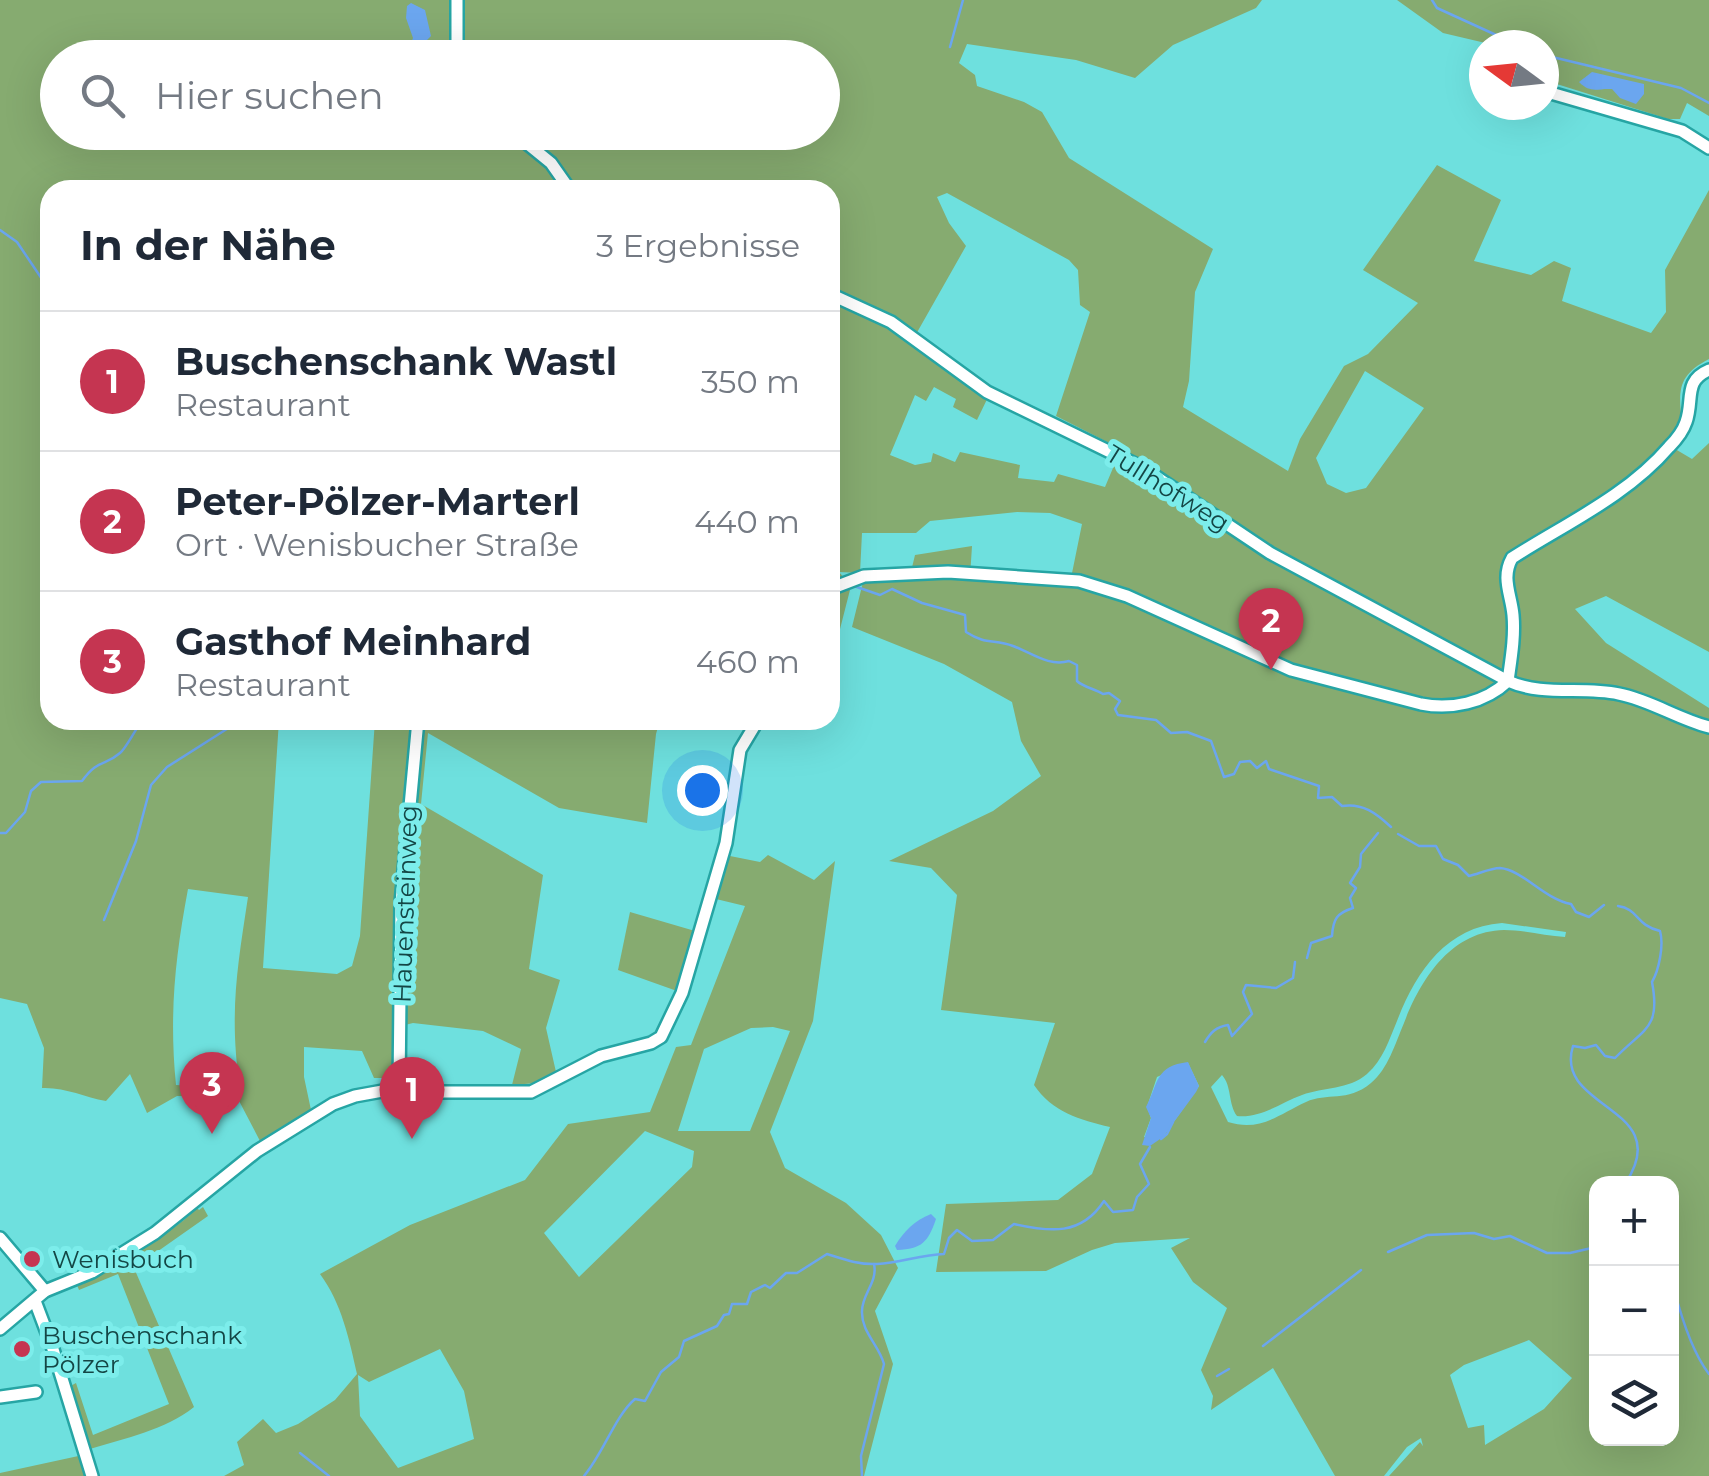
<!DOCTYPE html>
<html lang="de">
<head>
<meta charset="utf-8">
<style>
	:root { --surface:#fff; --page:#f6f6f7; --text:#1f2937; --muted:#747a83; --line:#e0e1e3; --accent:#c53551 }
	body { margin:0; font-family:Montserrat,sans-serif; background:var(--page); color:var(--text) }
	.controls { position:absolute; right:30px; bottom:30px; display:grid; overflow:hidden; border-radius:20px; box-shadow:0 10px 40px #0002 }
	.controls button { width:90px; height:90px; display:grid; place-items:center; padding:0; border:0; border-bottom:2px solid var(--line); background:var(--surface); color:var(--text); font:50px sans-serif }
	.compass { position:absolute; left:1469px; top:30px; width:90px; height:90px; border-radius:50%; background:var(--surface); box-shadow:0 10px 40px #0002; rotate:285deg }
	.you { position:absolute; left:702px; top:790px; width:35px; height:35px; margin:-25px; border:8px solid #fff; border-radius:50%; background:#1a73e8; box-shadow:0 0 0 15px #1a73e833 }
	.badge { display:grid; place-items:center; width:65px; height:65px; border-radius:50%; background:var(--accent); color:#fff; font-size:32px; font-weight:700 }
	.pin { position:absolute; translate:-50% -82px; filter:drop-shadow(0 2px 5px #0008) }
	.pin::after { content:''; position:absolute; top:52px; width:35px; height:30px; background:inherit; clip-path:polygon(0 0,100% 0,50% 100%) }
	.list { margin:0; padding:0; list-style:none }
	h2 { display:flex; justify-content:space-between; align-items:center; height:130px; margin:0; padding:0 40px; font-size:42px }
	h2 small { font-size:32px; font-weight:400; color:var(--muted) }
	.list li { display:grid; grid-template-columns:65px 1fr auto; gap:30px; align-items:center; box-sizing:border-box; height:140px; padding:0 40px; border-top:2px solid var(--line) }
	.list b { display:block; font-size:38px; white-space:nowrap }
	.list p { margin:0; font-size:32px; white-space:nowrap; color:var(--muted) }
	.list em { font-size:32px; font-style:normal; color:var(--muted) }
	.icon { flex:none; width:55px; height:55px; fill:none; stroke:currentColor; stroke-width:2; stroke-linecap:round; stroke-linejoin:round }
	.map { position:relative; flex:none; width:1709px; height:1476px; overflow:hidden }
	.search { position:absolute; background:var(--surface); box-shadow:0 10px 40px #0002; left:40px; top:40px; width:800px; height:110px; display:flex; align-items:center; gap:25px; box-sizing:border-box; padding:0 35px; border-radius:55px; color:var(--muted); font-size:38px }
	.panel { position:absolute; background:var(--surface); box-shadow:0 10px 40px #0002; left:40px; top:180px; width:800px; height:550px; border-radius:30px }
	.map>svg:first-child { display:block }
	.green { fill:#86ab70; fill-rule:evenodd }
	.water { fill:#6ba6ef }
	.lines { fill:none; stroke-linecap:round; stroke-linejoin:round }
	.stream { stroke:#6ba6ef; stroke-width:2.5 }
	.minor-casing { stroke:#26a5a4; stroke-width:16 }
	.minor { stroke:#fff; stroke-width:11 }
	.poi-dot { fill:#c53551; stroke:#7cedeb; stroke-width:4 }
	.labels { text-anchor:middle; stroke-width:10; stroke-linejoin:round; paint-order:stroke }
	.street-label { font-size:25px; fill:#144645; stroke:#7cedeb }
	.poi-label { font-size:25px; fill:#144645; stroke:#7cedeb; text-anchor:start }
</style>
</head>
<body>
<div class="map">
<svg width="1709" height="1476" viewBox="0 0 1709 1476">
	<rect width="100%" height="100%" fill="#6ee0de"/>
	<!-- green -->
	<g class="green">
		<path d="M0,0H1262L1256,8L1173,45L1135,78L1076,60L967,44L959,63L975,75L977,86L1024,102L1042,112L1069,158L1213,249L1195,292L1189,381L1183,407L1288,471L1300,439L1344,366L1368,354L1418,303L1363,270L1437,165L1501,200L1474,261L1531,275L1554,261L1571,268L1562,301L1651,333L1666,312L1665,270L1709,190V359C1678,375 1678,390 1682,422L1665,443L1692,459L1709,443V652L1606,596L1575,609L1606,643L1709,708V1476H1389L1420,1442L1423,1446L1421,1438L1407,1447L1384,1476H1335L1273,1368L1211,1410L1213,1396L1201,1370L1227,1308L1193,1282L1171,1248L1190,1238L1115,1243L1092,1250L1046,1271L936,1272L946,1204L1058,1200L1092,1174L1110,1127C1080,1120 1052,1112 1034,1085L1055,1023L941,1010L957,895L931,868L889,861L993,811L1041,776L1021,741L1012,702L944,664L852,627L863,582L909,580L915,555L972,546L970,577L1070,583L1082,524L1050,513L1017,512L930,521L916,533H862L860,573L839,572L851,586L839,633H830V190H50V720H279L263,968L337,974L352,966L360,936L375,720H660L656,734L647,823L559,808L428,733L421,804L543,875L529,969L560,980L546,1028L556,1072L537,1083L512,1085L521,1049L483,1031L413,1023L393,1028L394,1061L385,1078H374L362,1051L304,1047V1077L311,1110L260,1141L237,1097L177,1096L147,1113L130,1074L106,1101C84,1097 65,1087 42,1088L44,1048L27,1004L0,998ZM58,58H822V132H58ZM947,193L1069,260L1078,270L1080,305L1090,312L1056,416L1121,449L1105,487L1058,474L1054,482L1018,478L1020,465L960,452L955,462L933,453L931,462L915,465L890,455L915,395L926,401L934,387L956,399L953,407L977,420L991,391L915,336L966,246L949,223L937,197ZM1365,371L1424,408L1366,488L1346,493L1327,484L1316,458ZM188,889L248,897C237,969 229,1015 240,1089L176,1085C169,1015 175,958 188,889ZM1502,923L1566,932L1565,937C1545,936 1524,930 1504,930C1451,931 1421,979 1404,1023C1395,1044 1388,1069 1371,1083C1347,1103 1327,1092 1306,1102C1278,1115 1260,1132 1228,1122L1211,1087L1222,1075C1232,1086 1228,1104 1237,1116C1262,1118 1280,1103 1302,1095C1324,1087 1348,1090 1367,1074C1383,1060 1389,1040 1397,1021C1416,972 1446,927 1502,923ZM1188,1063L1199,1086L1163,1137H1144L1151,1118L1147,1107L1157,1077ZM1596,1184H1672V1438H1596ZM1529,1340L1572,1378L1544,1409L1485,1445L1484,1425L1468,1428L1450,1375L1464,1365Z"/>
		<path d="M1397,0H1709V116L1687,103L1680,119H1668L1544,80V45H1494L1443,33Z"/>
		<path d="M768,855L814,880L835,861L813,1021L770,1132L785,1168L846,1203L881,1235L898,1268L875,1311L893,1364L864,1476H224L244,1465L237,1442L263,1419L276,1433L298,1424L335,1400L357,1374C349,1339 342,1304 320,1274L410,1225L525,1180L568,1124L650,1112L676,1047L691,1045L745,906L716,899L730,856L760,862ZM773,1027L790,1031L750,1131H678L704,1049L751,1028ZM645,1131L694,1151L692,1167L579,1277L544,1233ZM440,1349L464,1391L474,1439L398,1468L360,1416L358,1375L369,1382Z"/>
		<path d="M630,912L695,931L677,991L618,970Z"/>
		<path d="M203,1207L208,1216L134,1268L194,1407C165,1430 126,1438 90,1449L96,1476H0V1473L83,1455L65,1389L76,1383L93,1435L169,1404L118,1274L79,1290L77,1285L56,1281C108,1258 155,1250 197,1208L199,1210Z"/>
	</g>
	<!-- water -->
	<g class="water">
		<path d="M411,3L425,10L431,36L412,55L407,53L413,38L406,18L407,6Z"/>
		<path d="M1592,72L1644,84V94L1636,104L1620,98L1612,89C1597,88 1591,94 1579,82Z"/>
		<path d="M1188,1062L1199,1086L1196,1092L1163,1137L1150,1146L1142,1145L1151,1118L1146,1107C1159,1082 1155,1066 1188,1062Z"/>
		<path d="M931,1214L936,1219C928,1242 922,1249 897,1250L895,1246C904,1231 914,1221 931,1214Z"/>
	</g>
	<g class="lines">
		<!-- stream -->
		<g class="stream">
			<path d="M1432,0L1437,8L1518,45"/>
			<path d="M950,47L963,0"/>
			<path d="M1544,55L1681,88L1709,103"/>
			<path d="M0,230L17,242L50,291"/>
			<path d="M851,585L880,595L892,589L922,603L965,615L966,632C986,645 994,639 1013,646C1032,653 1049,667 1069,661L1077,665V681C1083,687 1095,689 1103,694L1109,693L1120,701L1115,709L1118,715L1156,720L1171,733L1187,732L1211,741L1224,777L1234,774L1240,762L1250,761L1257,768L1266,761L1269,769L1319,786L1318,798L1332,797L1342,806C1363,803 1376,813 1391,827"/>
			<path d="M0,833H6L25,812L31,791L41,782L82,781C99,758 104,767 120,753C127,747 135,729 143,720"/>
			<path d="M1398,834L1419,846H1436L1443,859L1458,865L1469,876C1478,874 1491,868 1500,868C1523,870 1544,899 1571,904L1576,912L1589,917L1604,905"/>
			<path d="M1618,906C1639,909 1635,925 1660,931C1664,945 1659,970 1652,982C1661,1029 1644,1028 1615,1058L1605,1056L1596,1045L1585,1048L1573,1046C1553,1110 1677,1106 1625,1184"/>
			<path d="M104,920L136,841L151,785L167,767L241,720"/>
			<path d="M1307,958L1311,943L1332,936C1333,919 1337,913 1353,908L1350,898L1356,888L1350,883L1360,867L1361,854L1378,833"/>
			<path d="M1205,1042C1211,1032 1216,1027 1228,1025L1232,1036L1252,1014L1243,992L1246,985L1276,988L1293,978L1295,962"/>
			<path d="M1161,1139L1167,1134L1173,1122"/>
			<path d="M1388,1252L1427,1235L1474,1233L1494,1239L1510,1236L1547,1253H1570L1596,1247"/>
			<path d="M1672,1265C1674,1273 1672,1280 1674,1289C1681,1316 1692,1352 1709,1374"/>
			<path d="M1263,1346L1361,1270"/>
			<path d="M1217,1376L1229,1369"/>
			<path d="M300,1453L329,1476"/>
			<path d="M584,1476C603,1454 615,1416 635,1399L645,1401L661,1372L679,1357L684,1341L717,1326L724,1315L729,1314L732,1304H747L751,1292L765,1285L770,1288L786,1273H797L827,1254C843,1259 859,1265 877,1264C900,1263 920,1255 944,1254L949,1238L957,1230L972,1241L993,1240L1014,1224C1050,1232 1081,1236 1104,1201L1113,1212L1133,1210L1137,1197L1149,1184L1140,1164L1150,1147"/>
			<path d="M862,1476L861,1456L884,1364C879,1345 861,1332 862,1311C862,1294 878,1282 874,1264"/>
		</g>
		<defs>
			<g id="minor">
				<path d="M457,58V0"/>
				<path d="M1544,91L1682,131L1709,148"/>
				<path d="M513,132L551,163L570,190"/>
				<path d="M830,294L891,322L987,392L1143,468L1270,553L1508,681C1543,697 1582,686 1619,694C1650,700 1678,719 1709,727"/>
				<path d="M830,589L864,576L948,572L1079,581L1127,596L1291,670L1421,704C1451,710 1485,703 1508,681C1511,659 1515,637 1513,615C1511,594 1501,578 1512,558C1565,524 1627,496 1669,447C1676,440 1683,431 1686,422C1694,400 1683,381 1709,370"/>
				<path d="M399,1088L401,903L418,720"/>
				<path d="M0,1238L45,1291"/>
				<path d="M35,1301L52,1346L92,1476"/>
				<path d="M0,1329L45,1291L92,1272L155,1233L257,1151L333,1104L355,1096L399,1088L429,1092H531L601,1056L651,1043L661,1037L682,993L726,843L740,750L758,720"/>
				<path d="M0,1397L36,1392"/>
			</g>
		</defs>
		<!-- minor casing -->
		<use href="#minor" class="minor-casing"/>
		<!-- minor -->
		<use href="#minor" class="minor"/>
	</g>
	<!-- markers -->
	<g class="poi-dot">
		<circle cx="32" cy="1259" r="10"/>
		<circle cx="22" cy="1349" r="10"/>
	</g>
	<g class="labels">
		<!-- street labels -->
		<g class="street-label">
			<text transform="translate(1168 488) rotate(32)" y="9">Tullhofweg</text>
			<text transform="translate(405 904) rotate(-88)" y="9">Hauensteinweg</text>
		</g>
		<!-- poi labels -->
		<g class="poi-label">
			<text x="52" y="1268">Wenisbuch</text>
			<text x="42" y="1344">Buschenschank<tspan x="42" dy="29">Pölzer</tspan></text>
		</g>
	</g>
</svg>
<div class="controls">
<button>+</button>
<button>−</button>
<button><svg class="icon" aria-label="layers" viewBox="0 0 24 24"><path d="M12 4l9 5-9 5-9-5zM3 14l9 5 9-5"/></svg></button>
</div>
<svg class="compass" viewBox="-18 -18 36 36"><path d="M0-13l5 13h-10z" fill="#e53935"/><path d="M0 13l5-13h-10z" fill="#747a83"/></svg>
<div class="you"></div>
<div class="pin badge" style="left:412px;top:1139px">1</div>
<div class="pin badge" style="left:1271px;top:670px">2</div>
<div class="pin badge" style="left:212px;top:1134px">3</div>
<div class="search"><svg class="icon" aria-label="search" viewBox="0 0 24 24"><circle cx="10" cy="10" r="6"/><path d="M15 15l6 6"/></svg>Hier suchen</div>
<section class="panel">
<h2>In der Nähe<small>3 Ergebnisse</small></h2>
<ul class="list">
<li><span class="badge">1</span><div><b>Buschenschank Wastl</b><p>Restaurant</p></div><em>350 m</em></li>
<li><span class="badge">2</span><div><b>Peter-Pölzer-Marterl</b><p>Ort · Wenisbucher Straße</p></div><em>440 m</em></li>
<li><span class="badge">3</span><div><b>Gasthof Meinhard</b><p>Restaurant</p></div><em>460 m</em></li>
</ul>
</section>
</div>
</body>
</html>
